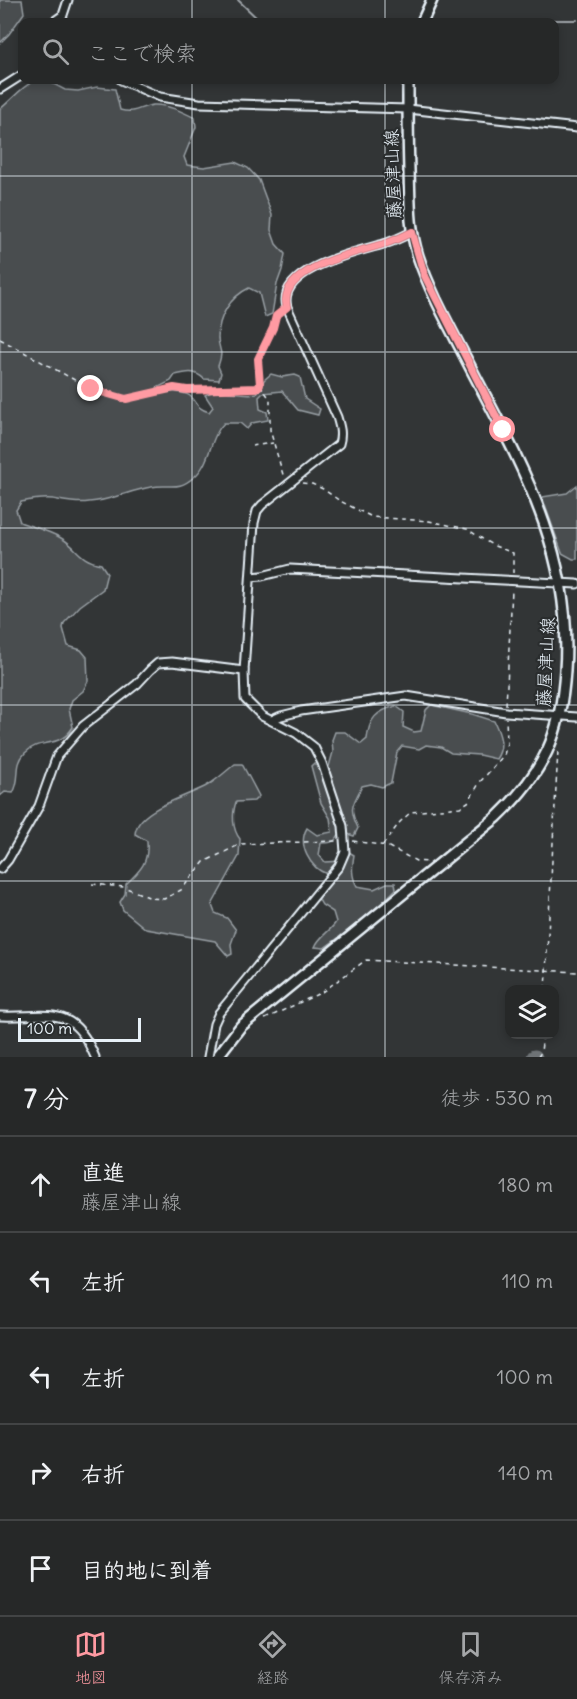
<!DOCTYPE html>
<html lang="ja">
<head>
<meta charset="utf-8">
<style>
	:root { --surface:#262828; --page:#2e3030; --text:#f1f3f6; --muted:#a4a6a8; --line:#424445; --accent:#ff9aa2 }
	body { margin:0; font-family:Delius,"Klee One",sans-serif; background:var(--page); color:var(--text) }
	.controls { position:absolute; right:18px; bottom:18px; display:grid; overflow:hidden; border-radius:12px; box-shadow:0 3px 9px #0003 }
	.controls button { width:54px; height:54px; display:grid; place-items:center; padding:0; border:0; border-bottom:2px solid var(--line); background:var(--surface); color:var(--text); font:30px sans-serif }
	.scale { position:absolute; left:18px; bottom:15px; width:123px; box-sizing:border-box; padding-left:6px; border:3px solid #e8f1f8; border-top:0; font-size:16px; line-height:21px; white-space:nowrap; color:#e8f1f8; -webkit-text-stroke:4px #2a2d2e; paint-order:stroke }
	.stop { position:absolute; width:18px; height:18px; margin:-14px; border:4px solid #ff9aa2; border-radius:50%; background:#fff }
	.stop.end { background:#ff9aa2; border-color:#fff; box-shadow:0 2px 6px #0008 }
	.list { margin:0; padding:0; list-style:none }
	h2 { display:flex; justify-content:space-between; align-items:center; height:78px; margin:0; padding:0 24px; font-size:26px }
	h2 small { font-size:20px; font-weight:400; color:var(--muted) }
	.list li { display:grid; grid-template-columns:39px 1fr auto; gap:18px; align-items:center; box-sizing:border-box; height:96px; padding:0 24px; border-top:2px solid var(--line) }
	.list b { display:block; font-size:22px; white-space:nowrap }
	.list p { margin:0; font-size:20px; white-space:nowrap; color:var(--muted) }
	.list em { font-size:20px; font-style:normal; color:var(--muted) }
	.icon { flex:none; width:33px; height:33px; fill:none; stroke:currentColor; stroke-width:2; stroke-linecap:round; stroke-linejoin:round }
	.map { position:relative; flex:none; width:577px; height:1057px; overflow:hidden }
	.search { position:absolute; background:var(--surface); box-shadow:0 3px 9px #0003; left:18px; right:18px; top:18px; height:66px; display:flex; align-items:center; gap:15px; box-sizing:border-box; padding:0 21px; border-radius:12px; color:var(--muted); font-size:22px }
	.sheet { height:558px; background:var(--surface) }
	nav { display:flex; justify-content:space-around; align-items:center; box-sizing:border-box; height:84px; border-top:2px solid var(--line); background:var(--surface); font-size:16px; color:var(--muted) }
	nav a { display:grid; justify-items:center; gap:3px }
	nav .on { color:var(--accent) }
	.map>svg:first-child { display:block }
	.green { fill:#494d4f; stroke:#989fa4; stroke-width:1.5 }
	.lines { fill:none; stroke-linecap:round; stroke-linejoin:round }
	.stream { stroke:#9fa5aa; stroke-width:2 }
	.river { stroke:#6e7376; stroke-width:15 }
	.minor-casing { stroke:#e8f1f8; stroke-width:11 }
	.secondary-casing { stroke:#e8f1f8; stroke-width:14 }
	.path { stroke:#e8f1f8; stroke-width:1.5; stroke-dasharray:4.5 4.5; stroke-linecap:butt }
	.minor { stroke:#2a2d2e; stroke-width:7 }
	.secondary { stroke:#2a2d2e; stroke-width:9 }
	.route { stroke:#ff9aa2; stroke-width:8 }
	.grid { fill:none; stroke:#e8f1f8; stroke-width:1.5; stroke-opacity:0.55 }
	.labels { text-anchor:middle; stroke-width:4.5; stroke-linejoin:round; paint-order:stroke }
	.street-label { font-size:18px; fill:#e8f1f8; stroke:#2a2d2e }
</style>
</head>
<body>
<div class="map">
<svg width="577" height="1057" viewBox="0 0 577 1057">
	<rect width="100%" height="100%" fill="#323536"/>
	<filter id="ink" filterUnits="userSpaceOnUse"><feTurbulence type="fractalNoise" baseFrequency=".0167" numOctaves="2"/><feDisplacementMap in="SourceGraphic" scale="12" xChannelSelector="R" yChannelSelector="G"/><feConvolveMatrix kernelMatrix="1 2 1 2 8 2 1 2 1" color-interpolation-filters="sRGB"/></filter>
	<g filter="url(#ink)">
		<!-- green -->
		<g class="green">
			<path d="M0,0H22L24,13L9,34L0,43Z"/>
			<path d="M38,80H46L65,90L78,91L97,87L115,89L120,110C136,114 139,107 153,105C167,104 183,112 195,118L196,127L184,157L187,165L204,167L235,162L248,168L259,180L272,215L271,230L276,244L285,254L282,270L277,284L272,314L265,317L259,293L249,288C230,297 218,317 218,338C219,353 224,349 218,366L221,373L219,380L204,379C195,370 187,372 175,375L171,381L157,388L160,393C169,392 182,390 190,396C199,403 194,407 209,412L213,407L205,395C221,385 240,397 257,393L264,380L271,374L282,377L295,375L300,377L305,399L320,409L318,415L298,410L282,391L263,393L259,397L260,409L267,412L268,420L252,423L247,429L240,423H224C209,438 211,463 194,477C177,492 171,483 151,487C131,490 110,501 89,502C76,504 65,501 53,499C42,498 31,500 21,502L16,510L20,522C33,527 49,531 61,538C79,548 77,559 101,564L107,573L103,589L80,606L64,623L63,628L68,646L81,650L87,657L88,681L83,691L72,700L69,709L73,727C59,750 40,737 25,753C13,766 22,778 13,793L5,792L0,796V109C12,100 23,84 38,80Z"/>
			<path d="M577,485V559H573L562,553L542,497L567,493Z"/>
			<path d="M431,705L472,714L494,721C500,734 505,746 496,759L479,755L451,753L441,747L426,745L419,749L402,746L397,752L391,783L382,787L371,784L362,786C353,805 348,807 358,828L354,836L348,834L338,836C334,843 329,843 321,843L319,855L325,862L343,861L349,852L354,855C352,867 351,876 357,886L374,889L387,883H395L396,889C374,912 350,930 324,948L315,947C319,936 330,932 336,922L333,912L322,905L318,898L330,882L327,874C310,868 297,845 307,828L317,835L332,832L330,818L321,803L311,766L314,763L320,770H328L333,752L332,740L335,732H345L361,744L367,739C369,719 376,711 396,706L404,712L403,727L414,732L421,731L426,710Z"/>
			<path d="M235,764H242L259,796L254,801L236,802C232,814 232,829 240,839L239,856L212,905L215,913L227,918L236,930L231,944L232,954L228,956L215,941L146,929L123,910L120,902L125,894L126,884C141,870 149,862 147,841L135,834C137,808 188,797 208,785C218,779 226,771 235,764Z"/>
		</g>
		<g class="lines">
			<!-- stream -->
			<g class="stream">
				<path d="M238,0L261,22"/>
				<path d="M522,22L534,20H577"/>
			</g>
			<!-- river -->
			<path class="river" d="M534,1057H535"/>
			<defs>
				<g id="minor">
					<path d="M53,22L63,15L68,0"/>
					<path d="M121,80L160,97L199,103L408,109L577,128"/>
					<path d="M0,89L22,75"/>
					<path d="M251,577L262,576L290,569L577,584"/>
					<path d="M272,720L281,716L301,711L406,696L506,712L577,717"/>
					<path d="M0,869L8,860L39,806L57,756L83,726L137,684L150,670L158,663L172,662L244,671"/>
					<path d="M0,1016C48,1018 72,1002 95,1057"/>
					<path d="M208,1057L214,1024L219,1013L339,866L345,852L343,826L322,763L314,747L296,733L262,716L245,699L244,671L254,523L257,511L262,505L339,444C342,434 340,427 337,417L287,307C276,268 361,251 387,243C396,240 404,236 412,232"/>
				</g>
				<g id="secondary">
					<path d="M422,22L432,0"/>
					<path d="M217,1057L241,1026L497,817C544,772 561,735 565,670C574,547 515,455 462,351C446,320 429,289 418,256C409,229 410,199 409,170C408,140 408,110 408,80"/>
				</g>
			</defs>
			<!-- minor casing -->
			<use href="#minor" class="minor-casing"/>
			<!-- secondary casing -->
			<use href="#secondary" class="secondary-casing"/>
			<!-- path -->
			<g class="path">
				<path d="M0,339L91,389L126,399L174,388L187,390H253L260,385C258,378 256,368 257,361C258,356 278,315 280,312"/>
				<path d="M260,385L270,399V430L284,478"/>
				<path d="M252,446L273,443"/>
				<path d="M302,483L312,484L323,489L340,501L372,517L429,521L467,529L492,545L513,553V573"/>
				<path d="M506,705L512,590"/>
				<path d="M353,841L387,846L416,861L428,862"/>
				<path d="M383,845L400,822L411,812L460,807L468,802L480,782L504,755L507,743L506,718"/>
				<path d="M92,884L124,887L151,898L164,899L181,890L204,862L241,844L336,841"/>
				<path d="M545,990L558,750"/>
				<path d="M265,1019L322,992L366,960L577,972"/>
				<path d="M538,1057L541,1052L543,1034"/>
			</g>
			<!-- minor -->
			<use href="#minor" class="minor"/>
			<!-- secondary -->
			<use href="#secondary" class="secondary"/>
		</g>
	</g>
	<g class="lines" filter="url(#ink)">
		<!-- route -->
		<path class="route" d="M91,389L126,399L174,388L187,390L257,388L260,385L258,359L273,328L276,316L287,307C276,268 361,251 387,243C396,240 404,236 412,232L424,274L503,430"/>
	</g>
	<!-- grid -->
	<path class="grid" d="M192,0V22M385,0V22M192,80V1057M385,80V1057M0,176H577M0,352H577M0,528H577M0,705H577M0,881H577"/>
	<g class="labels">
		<!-- street labels -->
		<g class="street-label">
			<text transform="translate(393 174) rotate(-92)" y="6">藤屋津山線</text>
			<text transform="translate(546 662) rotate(-87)" y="6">藤屋津山線</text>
		</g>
	</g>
</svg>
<div class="controls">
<button><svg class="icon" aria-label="layers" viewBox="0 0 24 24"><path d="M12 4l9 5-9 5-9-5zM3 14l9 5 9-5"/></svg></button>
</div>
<div class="scale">100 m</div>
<div class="stop" style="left:503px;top:430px"></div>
<div class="stop end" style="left:91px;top:389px"></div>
<div class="search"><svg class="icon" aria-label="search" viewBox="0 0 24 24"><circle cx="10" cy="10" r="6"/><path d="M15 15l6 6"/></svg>ここで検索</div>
</div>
<section class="sheet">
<h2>7 分<small>徒歩 · 530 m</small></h2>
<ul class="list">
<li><svg class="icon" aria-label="ahead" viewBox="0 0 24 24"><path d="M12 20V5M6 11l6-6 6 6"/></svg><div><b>直進</b><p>藤屋津山線</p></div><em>180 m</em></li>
<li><svg class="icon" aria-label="left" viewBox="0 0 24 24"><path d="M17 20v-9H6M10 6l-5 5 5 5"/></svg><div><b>左折</b></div><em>110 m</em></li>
<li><svg class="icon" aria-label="left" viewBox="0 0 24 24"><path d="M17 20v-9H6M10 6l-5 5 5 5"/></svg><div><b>左折</b></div><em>100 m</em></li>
<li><svg class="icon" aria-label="right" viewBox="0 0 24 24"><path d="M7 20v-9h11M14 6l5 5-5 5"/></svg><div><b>右折</b></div><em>140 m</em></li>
<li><svg class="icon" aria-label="arrive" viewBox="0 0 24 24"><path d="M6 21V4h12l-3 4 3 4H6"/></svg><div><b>目的地に到着</b></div></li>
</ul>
</section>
<nav>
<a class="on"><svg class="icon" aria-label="map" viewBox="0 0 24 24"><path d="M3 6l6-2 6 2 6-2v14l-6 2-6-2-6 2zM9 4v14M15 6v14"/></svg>地図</a>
<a><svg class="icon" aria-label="directions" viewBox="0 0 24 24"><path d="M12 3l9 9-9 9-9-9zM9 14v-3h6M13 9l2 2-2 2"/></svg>経路</a>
<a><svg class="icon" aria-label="saved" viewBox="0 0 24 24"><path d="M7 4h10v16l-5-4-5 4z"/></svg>保存済み</a>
</nav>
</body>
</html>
